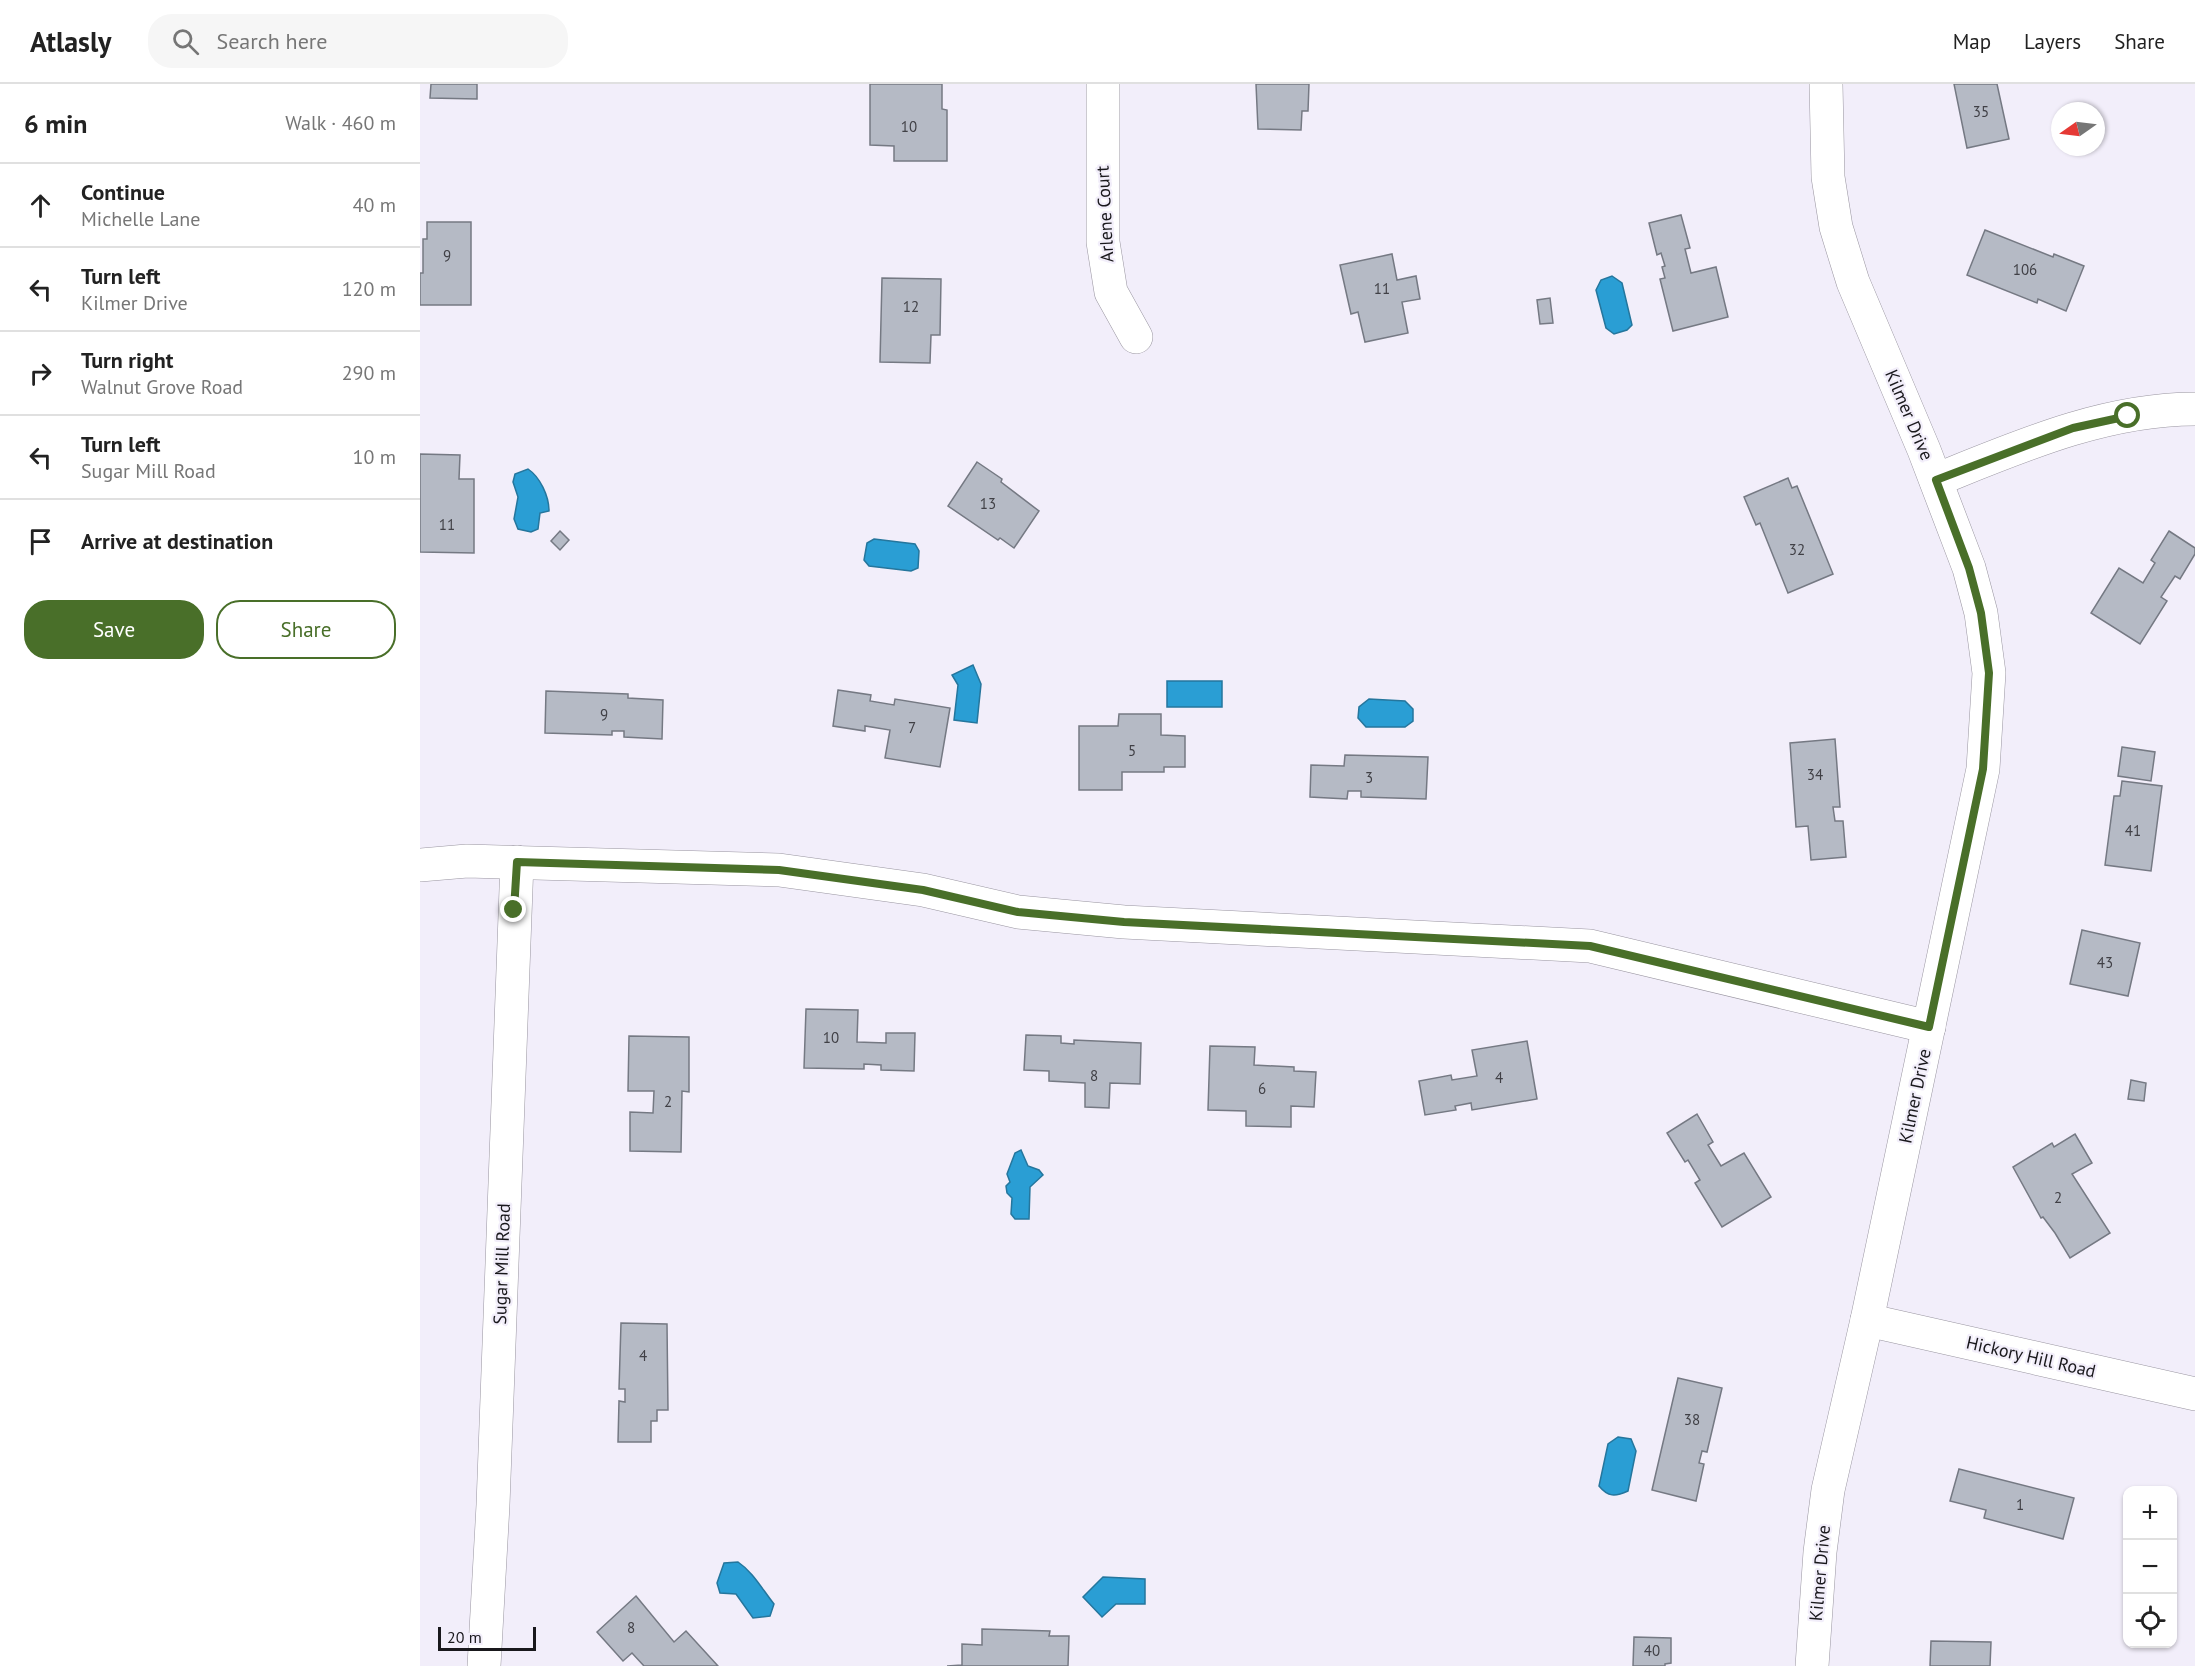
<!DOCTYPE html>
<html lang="en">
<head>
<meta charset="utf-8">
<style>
	:root { --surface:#fff; --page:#f6f6f6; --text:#222; --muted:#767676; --line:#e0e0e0; --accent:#496f29 }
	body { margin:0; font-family:"PT Sans",sans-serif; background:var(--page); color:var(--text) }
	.controls { position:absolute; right:18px; bottom:18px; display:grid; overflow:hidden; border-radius:12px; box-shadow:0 2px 4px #0004 }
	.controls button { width:54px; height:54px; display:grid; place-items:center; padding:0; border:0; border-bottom:2px solid var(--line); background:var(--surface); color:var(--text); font:30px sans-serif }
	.compass { position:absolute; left:1631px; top:18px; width:54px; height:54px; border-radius:50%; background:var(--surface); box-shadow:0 2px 4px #0004; rotate:256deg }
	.scale { position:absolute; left:18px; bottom:15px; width:98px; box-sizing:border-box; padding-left:6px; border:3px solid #19181c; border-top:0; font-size:16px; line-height:21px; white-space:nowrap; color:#19181c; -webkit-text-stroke:4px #f2eefa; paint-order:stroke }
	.stop { position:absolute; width:18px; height:18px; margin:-14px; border:4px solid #496f29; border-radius:50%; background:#fff }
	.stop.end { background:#496f29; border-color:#fff; box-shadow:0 2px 6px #0008 }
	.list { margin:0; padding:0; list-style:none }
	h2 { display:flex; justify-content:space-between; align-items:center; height:78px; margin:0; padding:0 24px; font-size:26px }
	h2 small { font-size:20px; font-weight:400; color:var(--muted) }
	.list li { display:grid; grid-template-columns:39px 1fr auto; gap:18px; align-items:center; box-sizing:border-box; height:84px; padding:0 24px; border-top:2px solid var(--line) }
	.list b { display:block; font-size:22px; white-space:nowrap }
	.list p { margin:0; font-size:20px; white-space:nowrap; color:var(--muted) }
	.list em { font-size:20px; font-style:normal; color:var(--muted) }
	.actions { display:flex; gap:12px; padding:18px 24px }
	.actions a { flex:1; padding:14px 0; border:2px solid var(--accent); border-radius:24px; text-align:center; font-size:21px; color:var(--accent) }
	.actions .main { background:var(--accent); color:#fff }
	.icon { flex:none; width:33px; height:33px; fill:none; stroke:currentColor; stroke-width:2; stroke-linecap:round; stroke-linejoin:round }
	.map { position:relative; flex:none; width:1775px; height:1582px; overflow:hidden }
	header { display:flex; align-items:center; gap:36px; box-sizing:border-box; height:84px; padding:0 30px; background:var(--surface); border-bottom:2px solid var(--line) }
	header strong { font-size:28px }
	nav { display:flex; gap:33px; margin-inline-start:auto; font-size:21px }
	.search { width:420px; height:54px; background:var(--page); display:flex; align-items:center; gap:15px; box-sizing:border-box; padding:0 21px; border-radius:24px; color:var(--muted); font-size:22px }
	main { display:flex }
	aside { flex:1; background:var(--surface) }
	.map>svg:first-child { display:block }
	.water { fill:#2a9ed4; stroke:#25769d; stroke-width:1.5 }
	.building { fill:#b5bac5; stroke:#757983; stroke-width:1.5 }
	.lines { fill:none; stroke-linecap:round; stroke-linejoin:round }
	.minor-casing { stroke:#9995a0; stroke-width:34 }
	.minor { stroke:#fff; stroke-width:33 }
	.route { stroke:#496f29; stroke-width:8 }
	.labels { text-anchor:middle; stroke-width:4.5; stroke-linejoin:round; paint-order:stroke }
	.number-label { font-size:15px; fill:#404046 }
	.street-label { font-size:18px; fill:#19181c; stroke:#f2eefa }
</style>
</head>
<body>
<header>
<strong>Atlasly</strong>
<div class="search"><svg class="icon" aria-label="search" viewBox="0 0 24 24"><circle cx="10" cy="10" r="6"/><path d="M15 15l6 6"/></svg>Search here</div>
<nav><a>Map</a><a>Layers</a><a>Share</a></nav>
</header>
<main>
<aside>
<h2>6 min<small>Walk · 460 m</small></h2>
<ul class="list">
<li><svg class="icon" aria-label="ahead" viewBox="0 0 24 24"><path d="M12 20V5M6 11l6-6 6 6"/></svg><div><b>Continue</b><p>Michelle Lane</p></div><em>40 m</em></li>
<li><svg class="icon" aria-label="left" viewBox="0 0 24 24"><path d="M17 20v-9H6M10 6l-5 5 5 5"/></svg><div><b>Turn left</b><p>Kilmer Drive</p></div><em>120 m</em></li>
<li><svg class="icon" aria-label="right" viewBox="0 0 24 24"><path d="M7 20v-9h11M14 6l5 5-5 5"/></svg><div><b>Turn right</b><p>Walnut Grove Road</p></div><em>290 m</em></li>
<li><svg class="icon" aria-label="left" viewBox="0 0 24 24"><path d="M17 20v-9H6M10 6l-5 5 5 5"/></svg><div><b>Turn left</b><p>Sugar Mill Road</p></div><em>10 m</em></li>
<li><svg class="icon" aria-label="arrive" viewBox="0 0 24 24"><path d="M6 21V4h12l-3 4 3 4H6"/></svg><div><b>Arrive at destination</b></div></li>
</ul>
<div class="actions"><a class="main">Save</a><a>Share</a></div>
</aside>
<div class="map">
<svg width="1775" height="1582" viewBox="0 0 1775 1582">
	<rect width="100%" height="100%" fill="#f2eefa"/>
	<!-- water -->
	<g class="water">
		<path d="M1192,192L1202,199L1212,241L1207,246L1194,250L1186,244L1176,206L1181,196Z"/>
		<path d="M108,385C120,393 129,412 129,427L120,429L118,445L111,448L98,445L94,435L98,413L93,398L95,390Z"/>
		<path d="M454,455L495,460L499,467L498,484L491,487L449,482L444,476L447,459Z"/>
		<path d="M553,581L561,600L557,639L534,636L538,601L532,591Z"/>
		<rect x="747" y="597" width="55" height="26"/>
		<path d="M949,615L985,617L993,625V637L985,643H946L938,634L939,623Z"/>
		<path d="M601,1066L608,1082L619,1086L623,1091L610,1103L609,1135H595L591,1130L592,1114L587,1109L586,1102L590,1098L587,1090L595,1069Z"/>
		<path d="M1198,1353L1211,1355L1216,1367L1208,1407C1195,1413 1188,1413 1179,1402L1188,1360Z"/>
		<path d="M318,1478C333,1488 342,1505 354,1520L350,1532L333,1534L316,1510L300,1509L297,1499L304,1479Z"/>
		<path d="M683,1493L725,1495V1520H696L682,1533L663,1513Z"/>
	</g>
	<!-- building -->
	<g class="building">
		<path d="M11,0H57V15L10,14Z"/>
		<path d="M450,0H522V25L527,26V77H474V62L450,61Z"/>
		<path d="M836,0H889L888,27H882L881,46L838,45Z"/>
		<path d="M1534,0H1577L1589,55L1547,64Z"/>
		<path d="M1261,131L1270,164L1265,165L1271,189L1296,183L1308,233L1253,247L1240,195L1245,194L1242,183L1245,182L1241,169L1237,171L1229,139Z"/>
		<path d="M7,138H51V221H0V189H3V155H7Z"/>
		<path d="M1565,146L1633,173L1634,170L1664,182L1646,227L1618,215L1617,219L1547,191Z"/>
		<path d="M972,170L977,196L996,192L1000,215L982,218L988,249L945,258L938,228L931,230L920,181Z"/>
		<path d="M462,194L521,195L520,251H511L510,279L460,278Z"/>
		<path d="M1130,214L1133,239L1120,240L1117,216Z"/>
		<path d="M0,370L40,371L39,395H54V469L0,468Z"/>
		<path d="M557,378L582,395L581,398L619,427L594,464L580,454L578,456L528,422Z"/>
		<path d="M1368,394L1372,404L1377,402L1413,490L1368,509L1340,439L1336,441L1324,413Z"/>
		<path d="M140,447L149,456L140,466L131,457Z"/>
		<path d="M1749,447L1775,464V470L1760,495L1755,492L1741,513L1747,517L1720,560L1671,529L1699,484L1723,499L1735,479L1731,476Z"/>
		<path d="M418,606L451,611L450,617L474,621L475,615L530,624L520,683L465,674L470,646L445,642V647L413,642Z"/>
		<path d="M126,607L208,610V614L243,616L242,655L204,653V647H192V651L125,649Z"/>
		<path d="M699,630H741V651L765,652V683H744V688H702V706H659V642H698Z"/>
		<path d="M1415,655L1420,723H1413L1415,737H1423L1426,773L1391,776L1388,742L1376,743L1370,659Z"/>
		<path d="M1702,663L1735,668L1731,697L1698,692Z"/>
		<path d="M925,671L1008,673L1006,715L941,713V707H928L927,715L890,713L891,681L924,682Z"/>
		<path d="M1702,697L1742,702L1731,787L1685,781L1694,712H1700Z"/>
		<path d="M1662,846L1720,859L1708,912L1650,900Z"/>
		<path d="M386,925L438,926L437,958L466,959V949H495L494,987L461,986V981L444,980V985L384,984Z"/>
		<path d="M606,951L641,952V959L654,960V956L721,959L720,1000L690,999L689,1024L665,1023V999L629,997V987L604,986Z"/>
		<path d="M209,952L269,953V1008L262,1007L261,1068L210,1067V1028L233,1029L234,1007H208Z"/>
		<path d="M1107,957L1117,1015L1052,1026L1051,1019L1035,1022L1036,1026L1005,1031L999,997L1031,991L1032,996L1057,992L1052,966Z"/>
		<path d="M790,962L835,963L834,981L874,983V987L896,988L894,1023L871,1022V1043L826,1042V1027L788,1026Z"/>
		<path d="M1711,996L1726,999L1724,1017L1708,1015Z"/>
		<path d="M1277,1030L1293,1058L1288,1061L1301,1082L1324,1069L1351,1113L1302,1143L1275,1099L1280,1096L1268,1076L1265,1078L1247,1049Z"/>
		<path d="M1655,1050L1672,1079L1652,1090L1690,1149L1650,1174L1635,1149L1623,1133L1621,1134L1593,1083L1632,1059L1634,1063Z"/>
		<path d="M201,1239L247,1240L248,1326H237V1337H231V1358H198L199,1317L205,1318V1305H199Z"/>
		<path d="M1258,1294L1302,1304L1287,1368L1282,1367L1279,1379L1284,1380L1276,1417L1232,1406Z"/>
		<path d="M1539,1385L1654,1414L1643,1455L1564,1434L1566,1426L1530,1417Z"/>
		<path d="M216,1512L254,1558L266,1547L298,1582H224L212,1569L203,1577L177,1548Z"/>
		<path d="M562,1545L630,1547L629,1552H649L648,1582H527L542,1581V1560L562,1561Z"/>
		<path d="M1214,1553L1251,1554V1579L1245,1580V1582H1213Z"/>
		<path d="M1511,1557L1571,1558L1570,1582H1510Z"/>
	</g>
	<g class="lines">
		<defs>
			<g id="minor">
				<path d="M683,0V158L691,208L716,253"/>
				<path d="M1516,396C1598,363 1684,325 1775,325"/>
				<path d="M0,781L47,777L359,786L503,806L598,828L704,838L1170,862L1509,943"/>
				<path d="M1447,1236L1775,1310"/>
				<path d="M64,1582L73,1421L97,778"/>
				<path d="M1392,1582L1400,1468L1408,1406L1447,1236L1563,685L1569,589L1561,529L1549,484L1504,366L1433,198L1416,143L1408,93L1406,0"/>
			</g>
		</defs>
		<!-- minor casing -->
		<use href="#minor" class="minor-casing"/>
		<!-- minor -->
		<use href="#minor" class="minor"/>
	</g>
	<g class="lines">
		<!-- route -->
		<path class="route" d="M94,826L97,778L359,786L503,806L598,828L704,838L1170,862L1509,943L1563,685L1569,589L1561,529L1549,484L1516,396L1653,344L1708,332"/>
	</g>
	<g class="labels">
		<!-- number labels -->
		<g class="number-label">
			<text x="1561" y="33">35</text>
			<text x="489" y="48">10</text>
			<text x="27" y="177">9</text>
			<text x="1605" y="191">106</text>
			<text x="962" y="210">11</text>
			<text x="491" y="228">12</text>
			<text x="568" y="425">13</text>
			<text x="27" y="446">11</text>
			<text x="1377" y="471">32</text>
			<text x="184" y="636">9</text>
			<text x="492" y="649">7</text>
			<text x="712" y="672">5</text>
			<text x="1395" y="696">34</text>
			<text x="949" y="699">3</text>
			<text x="1713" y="752">41</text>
			<text x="1685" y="884">43</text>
			<text x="411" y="959">10</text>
			<text x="674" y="997">8</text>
			<text x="1079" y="999">4</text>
			<text x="842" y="1010">6</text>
			<text x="248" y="1023">2</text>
			<text x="1638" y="1119">2</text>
			<text x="223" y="1277">4</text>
			<text x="1272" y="1341">38</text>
			<text x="1600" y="1426">1</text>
			<text x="211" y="1549">8</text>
			<text x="1232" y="1572">40</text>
		</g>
		<!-- street labels -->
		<g class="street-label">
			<text transform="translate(685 130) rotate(-93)" y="6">Arlene Court</text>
			<text transform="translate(1489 331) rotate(67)" y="6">Kilmer Drive</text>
			<text transform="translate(1495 1012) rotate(-78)" y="6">Kilmer Drive</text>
			<text transform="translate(82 1180) rotate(-88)" y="6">Sugar Mill Road</text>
			<text transform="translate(1611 1273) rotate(13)" y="6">Hickory Hill Road</text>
			<text transform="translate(1400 1489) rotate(-85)" y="6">Kilmer Drive</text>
		</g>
	</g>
</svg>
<div class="controls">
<button>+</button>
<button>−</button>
<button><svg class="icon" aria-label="locate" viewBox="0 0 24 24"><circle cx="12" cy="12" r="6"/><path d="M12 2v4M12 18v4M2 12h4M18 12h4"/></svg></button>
</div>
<svg class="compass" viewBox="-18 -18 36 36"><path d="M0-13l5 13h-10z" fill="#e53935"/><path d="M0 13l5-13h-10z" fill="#767676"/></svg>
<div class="scale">20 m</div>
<div class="stop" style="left:1708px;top:332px"></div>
<div class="stop end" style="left:94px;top:826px"></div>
</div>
</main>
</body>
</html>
